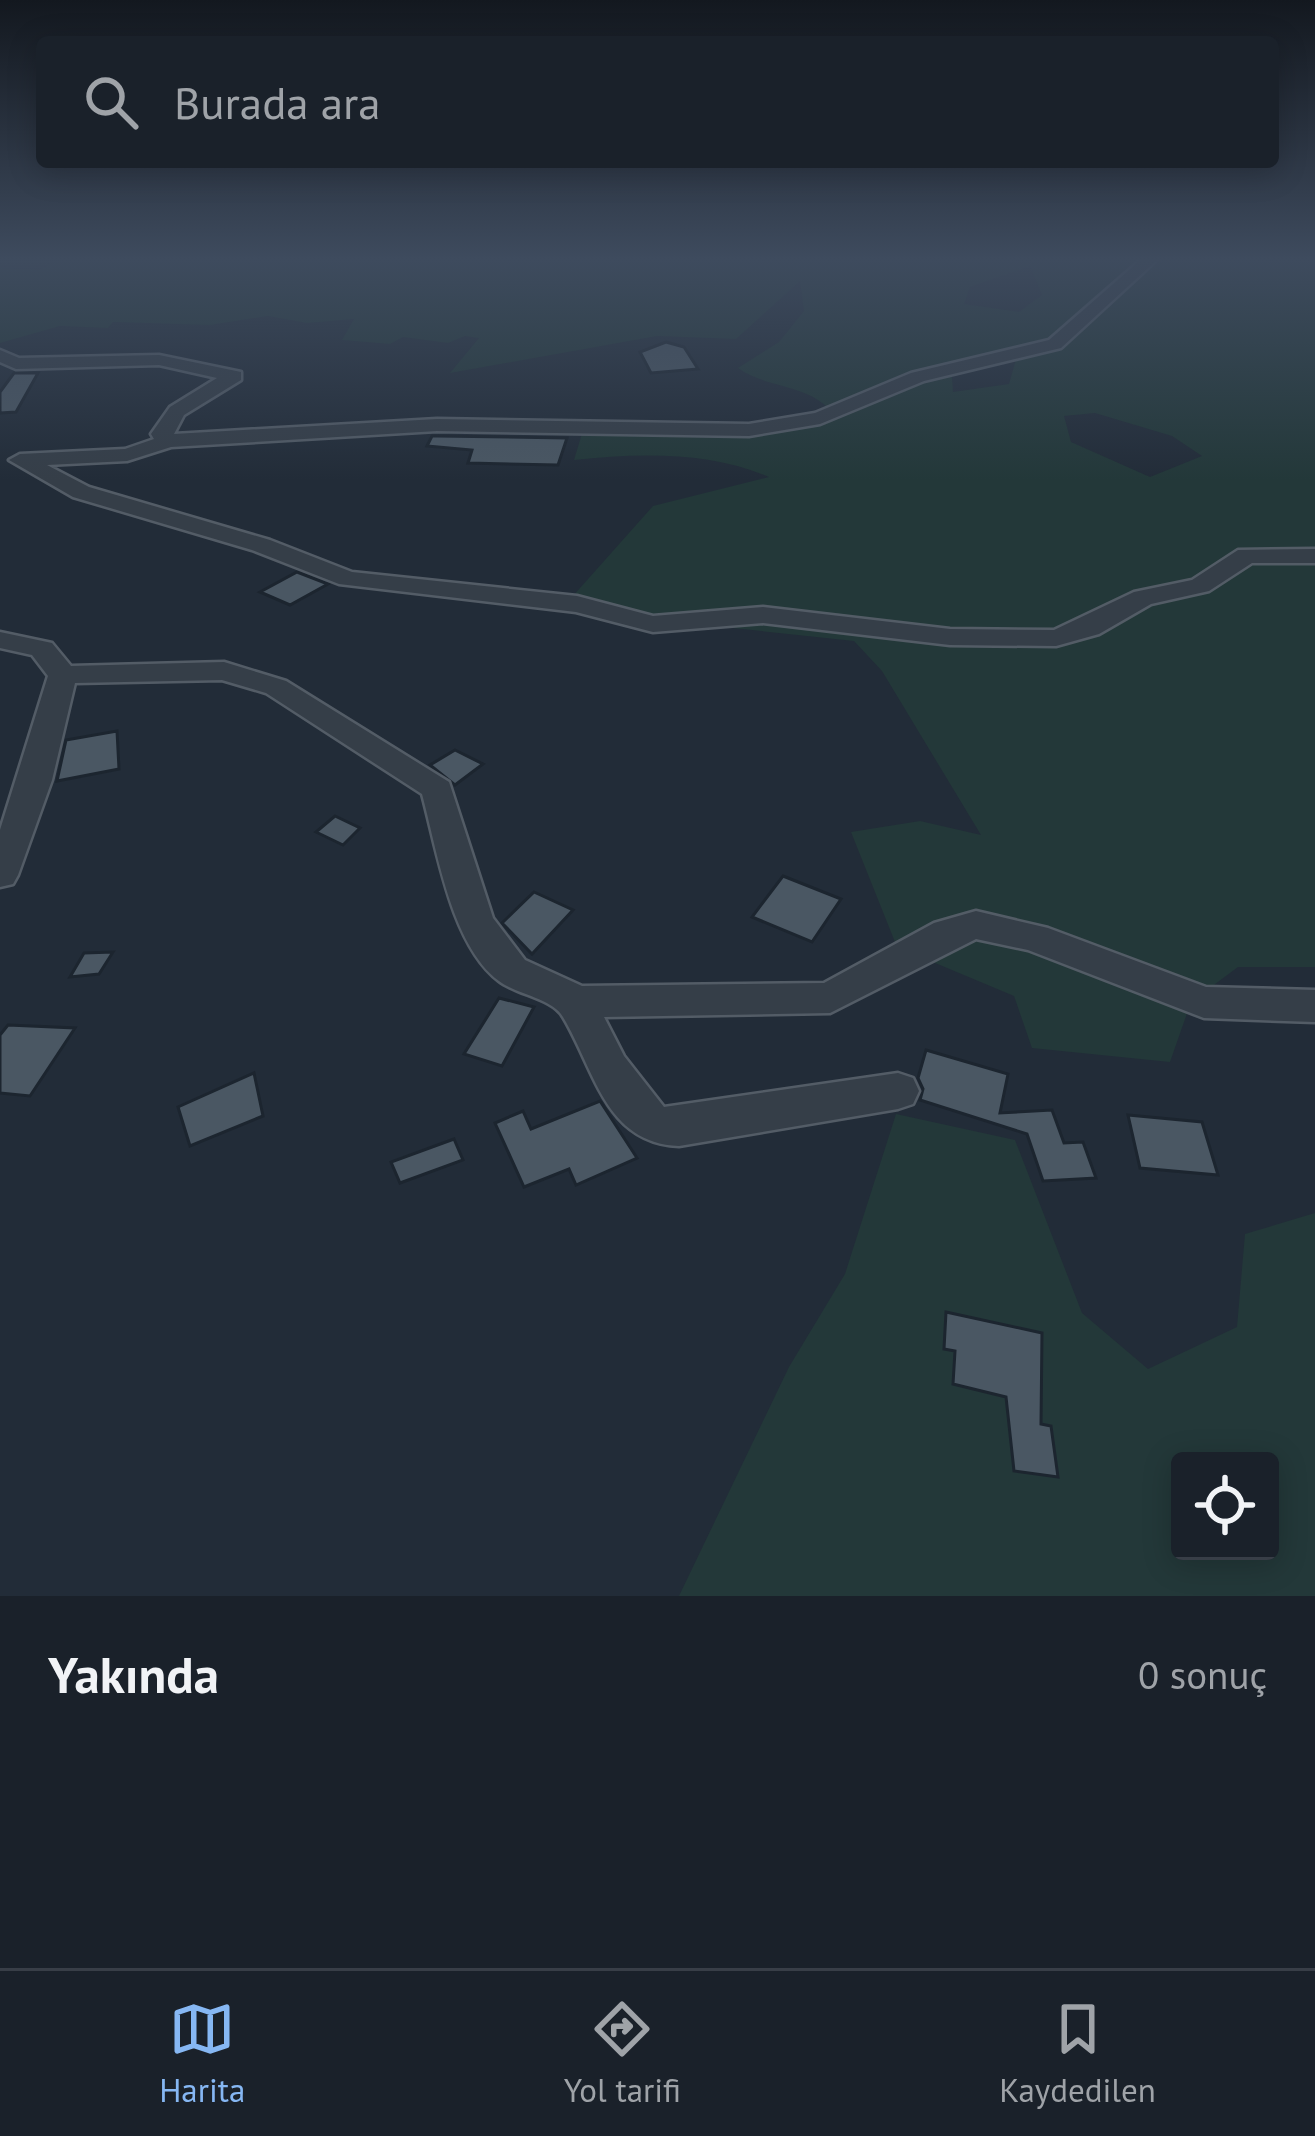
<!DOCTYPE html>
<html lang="tr">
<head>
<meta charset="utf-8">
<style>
	:root { --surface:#1a212a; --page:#272e36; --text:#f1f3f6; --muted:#9fa3a8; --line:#383e47; --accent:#86b7f3 }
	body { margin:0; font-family:"PT Sans",sans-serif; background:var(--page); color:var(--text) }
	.controls { position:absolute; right:36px; bottom:36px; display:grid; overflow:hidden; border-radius:12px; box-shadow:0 6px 30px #0003 }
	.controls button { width:108px; height:108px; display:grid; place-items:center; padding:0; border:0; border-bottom:3px solid var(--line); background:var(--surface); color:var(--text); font:60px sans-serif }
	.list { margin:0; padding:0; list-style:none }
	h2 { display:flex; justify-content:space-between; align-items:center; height:156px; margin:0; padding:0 48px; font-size:51px }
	h2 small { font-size:39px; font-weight:400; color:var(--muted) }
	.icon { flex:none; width:66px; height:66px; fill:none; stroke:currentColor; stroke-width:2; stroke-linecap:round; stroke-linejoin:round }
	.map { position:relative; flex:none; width:1315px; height:1596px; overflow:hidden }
	.search { position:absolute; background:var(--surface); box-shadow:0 6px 30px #0003; left:36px; right:36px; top:36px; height:132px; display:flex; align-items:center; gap:30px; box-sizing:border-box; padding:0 42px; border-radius:12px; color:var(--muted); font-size:45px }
	.sheet { height:372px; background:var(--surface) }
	nav { display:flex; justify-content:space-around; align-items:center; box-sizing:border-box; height:168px; border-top:3px solid var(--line); background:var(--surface); font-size:33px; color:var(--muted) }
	nav a { display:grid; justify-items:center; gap:6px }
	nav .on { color:var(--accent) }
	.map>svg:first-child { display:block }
	.green { fill:#233839; fill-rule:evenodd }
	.building { fill:#4a5763; stroke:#1c252f; stroke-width:3 }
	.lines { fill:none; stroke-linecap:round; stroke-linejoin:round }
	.minor-casing { stroke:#535c66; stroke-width:5 }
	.minor { fill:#353e48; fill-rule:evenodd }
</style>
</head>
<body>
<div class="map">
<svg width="1315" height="1596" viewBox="0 0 1315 1596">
	<rect width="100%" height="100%" fill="#222c38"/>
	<!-- green -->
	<g class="green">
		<path d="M65,257H1315V967H1238L1191,1002L1170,1062L1032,1048L1014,996L897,947L851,832L920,821L981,835L882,671L854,641L630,617L572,597L653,506L769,477C710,451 638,453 574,460L583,430L741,425L829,409C806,384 765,388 738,368L779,342L804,311L800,281L736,339L657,336L450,373L479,338L465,336L448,343L403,337L390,344L342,340L354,319L307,323L268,316L210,325L113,322L108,328L60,326L0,343V268L39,270ZM1030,266L1042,295L1019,312L964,304L970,287ZM1018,352L1009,384L953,392L951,362ZM1095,413L1172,436L1202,456L1150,477L1071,442L1064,416Z"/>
		<path d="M896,1114L1015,1140L1082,1313L1148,1369L1237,1327L1245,1234L1315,1213V1596H679L789,1367L845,1274ZM1180,1461H1270V1551H1180Z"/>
	</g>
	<!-- building -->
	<g class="building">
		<path d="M666,342L684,347L698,369L651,373L640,352Z"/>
		<path d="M14,373H38L16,412L0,413V392Z"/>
		<path d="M432,436H437L567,438L558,465L468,463L472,450L427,446Z"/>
		<path d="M297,572L328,584L290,605L260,592Z"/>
		<path d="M117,731L119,769L57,781L66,740Z"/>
		<path d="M455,750L483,764L455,785L430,765Z"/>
		<path d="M335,816L360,828L343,845L316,832Z"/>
		<path d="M783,876L841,899L812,942L752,917Z"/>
		<path d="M534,892L573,910L532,954L502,923Z"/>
		<path d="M113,952L99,974L70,977L84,953Z"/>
		<path d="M499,998L534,1007L502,1066L464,1054Z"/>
		<path d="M8,1025L75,1028L30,1096L0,1093V1035Z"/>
		<path d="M926,1050L1008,1074L1000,1113L1052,1110L1064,1143L1083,1142L1096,1178L1043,1181L1027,1134L920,1100L923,1089L918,1078Z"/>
		<path d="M254,1073L263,1116L190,1146L178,1107Z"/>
		<path d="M600,1101L637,1158L576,1185L569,1169L524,1187L495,1123L523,1111L531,1129Z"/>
		<path d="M1128,1115L1202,1122L1218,1175L1140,1168Z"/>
		<path d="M454,1139L463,1160L400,1183L391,1162Z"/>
		<path d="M946,1312L1042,1333L1041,1424L1051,1426L1058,1477L1014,1471L1006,1397L953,1384L955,1351L944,1349Z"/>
	</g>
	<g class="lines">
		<defs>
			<g id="minor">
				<path d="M1144,257H1160L1061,348L924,381L820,424L749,436L437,431L171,447L127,461L47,465L89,487L270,540L352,572L577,596L653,616L763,607L950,629L1054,630L1134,592L1192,580L1238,550L1315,549V563H1252L1209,591L1151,604L1099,634L1056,646L950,645L763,623L653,632L576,612L339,584L252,550L73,497L9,460L20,454L125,449L154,439L151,434L170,407L217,378L159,365L16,369L0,362V350L19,358L159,355L241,372V380L184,415L174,434L437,419L749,424L815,413L911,373L1049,340Z"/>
				<path d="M0,632L52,643L71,666L224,662L286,681L449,782L493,918L525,960L582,986L824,983L934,923L976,911L1048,928L1206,987L1315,990V1022L1204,1018L1028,950L976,939L830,1013L604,1017L624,1056L664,1107L898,1073L913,1078L919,1091L913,1104L898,1109L679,1146C605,1143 595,1070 563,1017C552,998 517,995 499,981C451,945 437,849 422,794L266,693L222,680L75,683L52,780L18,875L13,884L0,887V830L48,676L32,655L0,648Z"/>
			</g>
		</defs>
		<!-- minor casing -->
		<use href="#minor" class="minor-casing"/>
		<!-- minor -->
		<use href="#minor" class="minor"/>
	</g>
	<!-- sky -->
	<linearGradient id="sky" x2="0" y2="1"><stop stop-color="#13181f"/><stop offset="0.54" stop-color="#3e4b5e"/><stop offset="1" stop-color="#3e4b5e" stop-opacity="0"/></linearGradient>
	<rect width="1315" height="480" fill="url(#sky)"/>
</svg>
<div class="controls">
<button><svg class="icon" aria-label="locate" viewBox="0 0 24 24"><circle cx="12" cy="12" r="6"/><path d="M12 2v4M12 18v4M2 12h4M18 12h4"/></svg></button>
</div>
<div class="search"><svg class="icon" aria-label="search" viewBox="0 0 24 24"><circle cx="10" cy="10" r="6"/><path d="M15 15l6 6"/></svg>Burada ara</div>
</div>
<section class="sheet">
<h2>Yakında<small>0 sonuç</small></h2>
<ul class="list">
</ul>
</section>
<nav>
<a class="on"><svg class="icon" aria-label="map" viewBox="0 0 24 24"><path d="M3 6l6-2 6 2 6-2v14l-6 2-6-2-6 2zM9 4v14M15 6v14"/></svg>Harita</a>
<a><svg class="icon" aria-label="directions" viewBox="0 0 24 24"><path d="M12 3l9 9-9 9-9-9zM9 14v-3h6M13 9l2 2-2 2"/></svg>Yol tarifi</a>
<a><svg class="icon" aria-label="saved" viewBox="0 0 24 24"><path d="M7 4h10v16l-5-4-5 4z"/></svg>Kaydedilen</a>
</nav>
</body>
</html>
